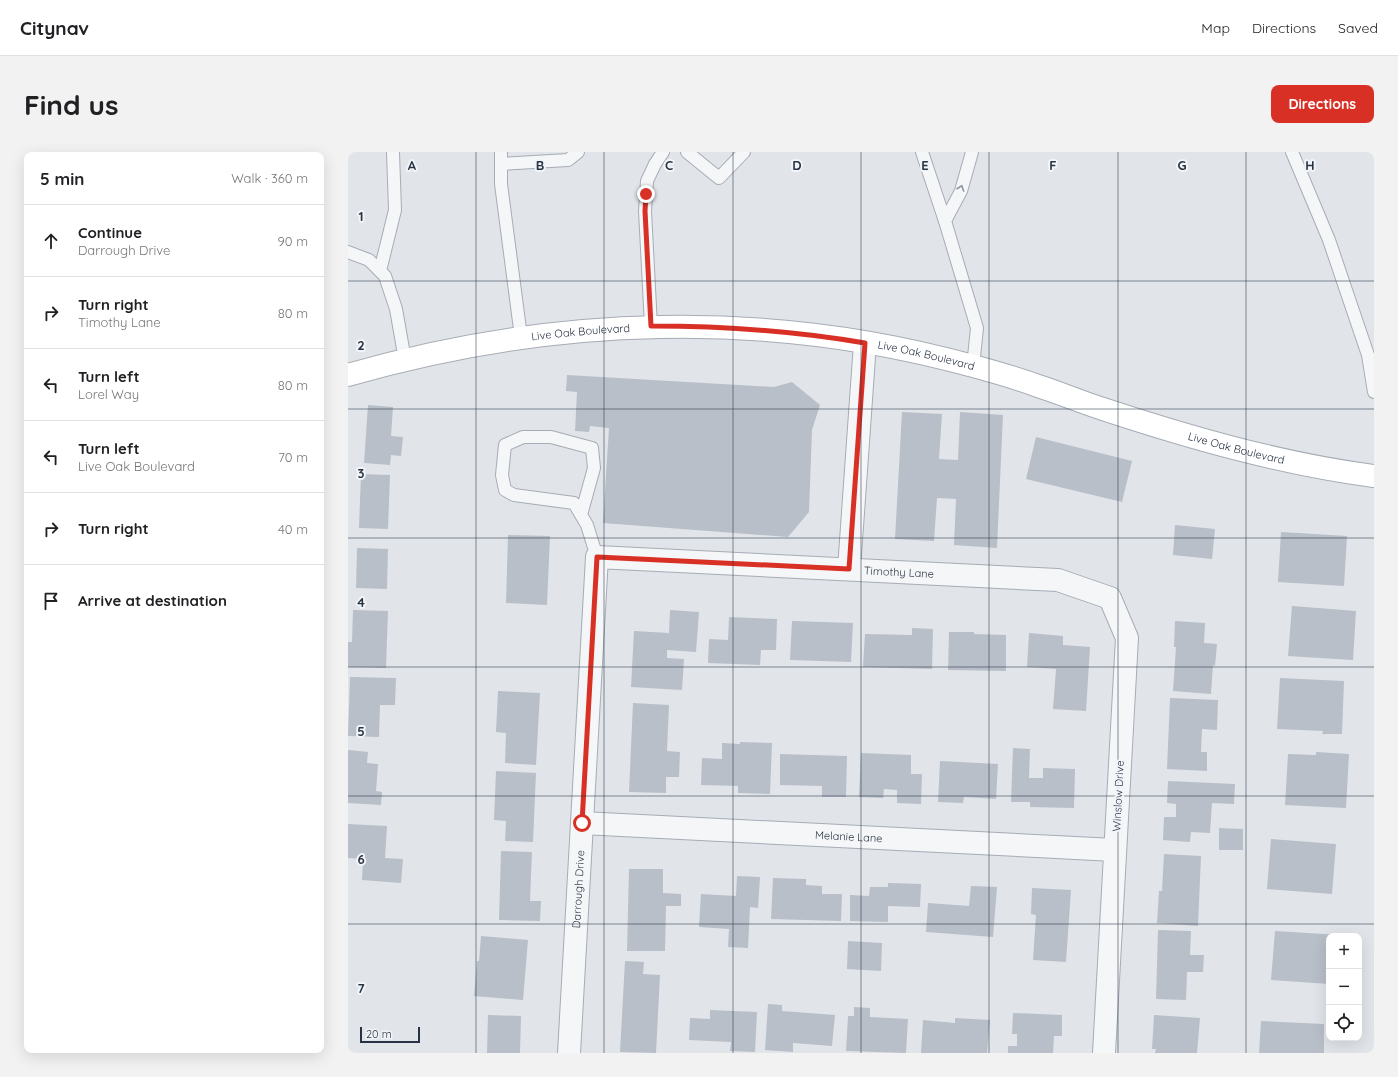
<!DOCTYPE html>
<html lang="en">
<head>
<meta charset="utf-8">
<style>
	:root { --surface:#fff; --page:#f2f2f2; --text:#202124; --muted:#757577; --line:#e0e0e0; --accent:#d93025 }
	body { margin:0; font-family:Quicksand,sans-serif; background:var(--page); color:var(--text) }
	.controls { position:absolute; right:12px; bottom:12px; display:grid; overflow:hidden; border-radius:8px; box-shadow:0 4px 16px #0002 }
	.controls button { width:36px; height:36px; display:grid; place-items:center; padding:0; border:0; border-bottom:1px solid var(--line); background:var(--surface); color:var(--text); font:20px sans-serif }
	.scale { position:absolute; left:12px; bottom:10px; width:60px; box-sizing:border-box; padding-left:4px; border:2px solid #283443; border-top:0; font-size:11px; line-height:14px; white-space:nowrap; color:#283443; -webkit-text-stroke:3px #f1f4f8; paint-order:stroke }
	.stop { position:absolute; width:12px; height:12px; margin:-9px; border:3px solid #d93025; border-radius:50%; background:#fff }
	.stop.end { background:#d93025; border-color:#fff; box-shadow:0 1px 4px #0008 }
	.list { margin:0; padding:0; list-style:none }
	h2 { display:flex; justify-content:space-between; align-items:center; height:52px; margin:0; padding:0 16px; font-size:17px }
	h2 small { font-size:13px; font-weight:400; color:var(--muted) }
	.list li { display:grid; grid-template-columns:26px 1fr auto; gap:12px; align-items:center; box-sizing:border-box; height:72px; padding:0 16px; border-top:1px solid var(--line) }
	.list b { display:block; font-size:15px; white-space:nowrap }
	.list p { margin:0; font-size:13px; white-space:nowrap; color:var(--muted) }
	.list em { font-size:13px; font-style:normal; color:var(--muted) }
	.icon { flex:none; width:22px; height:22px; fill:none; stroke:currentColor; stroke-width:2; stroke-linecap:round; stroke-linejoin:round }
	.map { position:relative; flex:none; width:1026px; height:901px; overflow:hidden; border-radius:8px }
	header { display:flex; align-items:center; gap:24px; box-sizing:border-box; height:56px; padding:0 20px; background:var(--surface); border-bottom:1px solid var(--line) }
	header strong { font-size:19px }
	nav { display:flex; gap:22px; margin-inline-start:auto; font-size:14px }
	.intro { display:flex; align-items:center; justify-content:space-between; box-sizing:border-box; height:96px; padding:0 24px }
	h1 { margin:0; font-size:28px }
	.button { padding:10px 18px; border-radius:8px; background:var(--accent); color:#fff; font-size:14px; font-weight:700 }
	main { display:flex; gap:24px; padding:0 24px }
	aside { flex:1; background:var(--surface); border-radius:8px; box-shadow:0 4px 16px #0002 }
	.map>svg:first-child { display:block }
	.building { fill:#b8bfc8 }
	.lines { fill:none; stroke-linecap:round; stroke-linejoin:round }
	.lane-casing { stroke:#a6acb5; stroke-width:14 }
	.street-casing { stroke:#a6acb5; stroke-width:24 }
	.secondary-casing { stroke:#a6acb5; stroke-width:24 }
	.lane { stroke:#f4f6f8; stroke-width:12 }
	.street { stroke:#f4f6f8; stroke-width:22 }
	.secondary { stroke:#fff; stroke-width:22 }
	.oneway { stroke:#8e959e }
	.route { stroke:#d93025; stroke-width:5 }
	.grid { fill:none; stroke:#283443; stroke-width:1; stroke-opacity:0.55 }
	.labels { text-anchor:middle; stroke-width:4; stroke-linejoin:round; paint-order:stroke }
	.street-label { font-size:11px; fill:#283443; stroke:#f1f4f8 }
	.grid-label { font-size:13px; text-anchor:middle; font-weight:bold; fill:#283443; stroke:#f1f4f8; stroke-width:4; stroke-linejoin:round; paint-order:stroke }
</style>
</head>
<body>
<header>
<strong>Citynav</strong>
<nav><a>Map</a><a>Directions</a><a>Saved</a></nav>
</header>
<div class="intro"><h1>Find us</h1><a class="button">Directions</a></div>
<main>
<aside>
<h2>5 min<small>Walk · 360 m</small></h2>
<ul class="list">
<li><svg class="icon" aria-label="ahead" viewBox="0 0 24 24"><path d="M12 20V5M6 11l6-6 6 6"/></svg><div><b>Continue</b><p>Darrough Drive</p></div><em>90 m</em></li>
<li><svg class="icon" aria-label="right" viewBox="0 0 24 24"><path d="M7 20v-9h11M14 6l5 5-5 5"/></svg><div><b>Turn right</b><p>Timothy Lane</p></div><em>80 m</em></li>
<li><svg class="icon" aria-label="left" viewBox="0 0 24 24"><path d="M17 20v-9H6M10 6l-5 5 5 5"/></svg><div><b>Turn left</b><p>Lorel Way</p></div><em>80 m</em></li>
<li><svg class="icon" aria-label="left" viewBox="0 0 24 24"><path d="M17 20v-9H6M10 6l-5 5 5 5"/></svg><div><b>Turn left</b><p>Live Oak Boulevard</p></div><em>70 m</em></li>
<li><svg class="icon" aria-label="right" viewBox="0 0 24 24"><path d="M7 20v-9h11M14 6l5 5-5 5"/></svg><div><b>Turn right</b></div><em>40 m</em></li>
<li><svg class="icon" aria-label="arrive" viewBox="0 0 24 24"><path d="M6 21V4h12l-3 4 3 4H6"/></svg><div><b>Arrive at destination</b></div></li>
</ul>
</aside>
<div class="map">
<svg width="1026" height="901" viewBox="0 0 1026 901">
	<rect width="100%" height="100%" fill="#e1e5ea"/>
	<!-- building -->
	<g class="building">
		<path d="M219,223L426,235L444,230L472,253L464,278L461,360L440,385L255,371L261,276L242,274L241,280L227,279L229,240L218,239Z"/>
		<path d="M20,253L45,255L43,284L55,285L53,304L43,303L42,313L16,311Z"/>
		<path d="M554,260L594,262L591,307L610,308L612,260L655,263L649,396L606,393L608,347L589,346L586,389L547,387Z"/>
		<path d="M688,285L784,309L774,350L678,327Z"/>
		<path d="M13,322L42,323L40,377L11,376Z"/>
		<path d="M827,373L867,377L864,407L825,403Z"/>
		<path d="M933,380L999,384L996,434L930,430Z"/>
		<path d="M160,383L202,384L199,453L158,451Z"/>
		<path d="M9,396L40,397L39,437L8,436Z"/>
		<path d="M944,454L1008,459L1005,508L940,504Z"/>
		<path d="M5,458L40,459L38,516L0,515V490H4Z"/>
		<path d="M322,458L351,460L348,500L319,498V506L336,507L334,538L283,535L286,479L321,481Z"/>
		<path d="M381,465L429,467L428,498H413L412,513L360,511L361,487L380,488Z"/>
		<path d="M444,469L505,471L503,510L442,508Z"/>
		<path d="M827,469L857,471L856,491L869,492L867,514L865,513L863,542L825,539L828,495H826Z"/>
		<path d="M564,476L585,477L584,517L515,515L517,482L564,483Z"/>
		<path d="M601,480H626V482L658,483V519L600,518Z"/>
		<path d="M681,481L715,484V493L742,495L738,559L705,557L708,517L679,515Z"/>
		<path d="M2,525L48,526L47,553H32L31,585L0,584Z"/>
		<path d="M932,526L996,529L994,582H974L975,579L929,577Z"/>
		<path d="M150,539L192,541L188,613L157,611L158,581L148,580Z"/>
		<path d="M822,546L870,548L869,578L854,577L853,600H859V619L819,617Z"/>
		<path d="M285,551L321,553L319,599L332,600L331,625H318V641L281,640Z"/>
		<path d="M392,590L424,591L422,642L390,641V634L353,633L354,606L374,607V591L392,592Z"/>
		<path d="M665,596L682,597L681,626H695V616L727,617L726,656L682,655V650H663Z"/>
		<path d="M0,598L20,600L19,611L30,612L28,639L34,640L33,653L0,651Z"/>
		<path d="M968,600L1001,602L998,656L937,653L940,602L968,603Z"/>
		<path d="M513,601L563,603V622H574L573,652L549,651V638L536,637L535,646L511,645Z"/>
		<path d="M432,602L499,604L498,645H474V634L432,633Z"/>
		<path d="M592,609L650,612L648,647L616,645L615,651L590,650Z"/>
		<path d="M148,619L188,621L185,690L157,689L158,669L146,668Z"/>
		<path d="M820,629L887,632L886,652L864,651L862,681L843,680L842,690L815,688L816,665H828V652L819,651Z"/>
		<path d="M0,672L39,674L37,706L55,707L53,731L14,728L15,707L0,706Z"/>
		<path d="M871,676L895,677V698H871Z"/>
		<path d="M923,687L988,692L984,742L919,737Z"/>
		<path d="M153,699L184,700L182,749H193L192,769L151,768Z"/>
		<path d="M816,702L853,704L850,774L809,771L811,739H814Z"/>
		<path d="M281,717H315V741L333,742V754H318L317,799H279Z"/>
		<path d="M389,724L412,725L410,756L402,755L400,796L380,795L381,777L351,775L353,742L388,744Z"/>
		<path d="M425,726L458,727V733L474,734V742H494L493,769L423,767Z"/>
		<path d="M540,731L573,732L572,755L540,754V770L502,769V743L521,744L522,735H540Z"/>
		<path d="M623,734L649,735L645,785L578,780L580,751L621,754Z"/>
		<path d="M684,736L723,738L718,810L685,808L688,763L683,762Z"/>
		<path d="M810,778L843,779L842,803H856L855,820H839L838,848L808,847Z"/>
		<path d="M927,779L992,783V784H981V832L923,828Z"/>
		<path d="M133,784L180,788L175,848L126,844L129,809H131Z"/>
		<path d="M500,789L534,791L533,819L499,817Z"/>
		<path d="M277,809L296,810L295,822L312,823L308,901L272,900Z"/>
		<path d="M420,852L434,853V859L487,863L484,894L445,891V900L417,898Z"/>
		<path d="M506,855L522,856V865L560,867L558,901L498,899L500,864H506Z"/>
		<path d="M362,858L409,860L407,900L382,899L383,890L341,888L342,866L362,867Z"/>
		<path d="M665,861L714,863V884H706L705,901H660V894H669V882H664Z"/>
		<path d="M140,863L173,864L172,901H139Z"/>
		<path d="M806,863L852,866L849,901H807L808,897H804Z"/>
		<path d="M607,866L642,868L639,901H573L575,868L607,871Z"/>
		<path d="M913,869L976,872V901H911Z"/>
	</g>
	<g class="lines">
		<defs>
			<g id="lane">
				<path d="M153,0V32L173,185"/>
				<path d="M339,0L371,26L396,0"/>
				<path d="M574,0L597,69L629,176L625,214"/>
				<path d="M944,0L981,88L1020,203L1026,240"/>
				<path d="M153,12L220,8L230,0"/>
				<path d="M597,69L613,39L624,0"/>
				<path d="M0,100L21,108L37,124L48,157L57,208"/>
				<path d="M32,119L47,58L45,0"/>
				<path d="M303,174L297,59L299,29L307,12L315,0"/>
				<path d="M233,363L246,316L244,296L203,285H175L157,293L154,323L157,338L166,343L226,351L239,373L249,405"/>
			</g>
			<g id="street">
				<path d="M501,417L517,191"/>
				<path id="s1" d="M234,671L767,698"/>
				<path id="s2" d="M221,901L249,405L710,428L762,446L779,486L756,901"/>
			</g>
			<g id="secondary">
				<path id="s3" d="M0,223C204,164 419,157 625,214C647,220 669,226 690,234C712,241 733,250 755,257C843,286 934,312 1026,324"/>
			</g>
		</defs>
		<!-- lane casing -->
		<use href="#lane" class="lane-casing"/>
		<!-- street casing -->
		<use href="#street" class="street-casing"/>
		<!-- secondary casing -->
		<use href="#secondary" class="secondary-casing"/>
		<!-- lane -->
		<use href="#lane" class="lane"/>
		<!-- street -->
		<use href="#street" class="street"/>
		<!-- secondary -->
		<use href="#secondary" class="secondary"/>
	</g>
	<!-- one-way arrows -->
	<defs><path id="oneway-chevron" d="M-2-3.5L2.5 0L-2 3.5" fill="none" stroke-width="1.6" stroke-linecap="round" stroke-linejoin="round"/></defs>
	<use class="oneway" href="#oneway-chevron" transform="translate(613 36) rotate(-71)"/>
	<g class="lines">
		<!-- route -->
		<path class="route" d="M234,671L249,405L501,417L517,191C446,179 375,174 303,174L297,59L298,42"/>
	</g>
	<!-- grid -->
	<path class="grid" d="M128,0V901M256,0V901M385,0V901M513,0V901M641,0V901M770,0V901M898,0V901M0,129H1026M0,257H1026M0,386H1026M0,515H1026M0,644H1026M0,772H1026"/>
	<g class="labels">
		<!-- street labels -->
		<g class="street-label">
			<text dy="4" stroke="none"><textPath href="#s3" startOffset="237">Live Oak Boulevard</textPath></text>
			<text dy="4" stroke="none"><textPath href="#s3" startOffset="585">Live Oak Boulevard</textPath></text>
			<text dy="4" stroke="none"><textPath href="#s3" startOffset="909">Live Oak Boulevard</textPath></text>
			<text dy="4" stroke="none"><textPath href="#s2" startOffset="799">Timothy Lane</textPath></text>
			<text transform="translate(770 644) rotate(-87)" y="4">Winslow Drive</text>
			<text dy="4" stroke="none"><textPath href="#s1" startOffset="267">Melanie Lane</textPath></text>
			<text dy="4" stroke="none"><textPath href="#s2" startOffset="164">Darrough Drive</textPath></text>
		</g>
	</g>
	<g class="grid-label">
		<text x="64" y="18">A</text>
		<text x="192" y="18">B</text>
		<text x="321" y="18">C</text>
		<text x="449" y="18">D</text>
		<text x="577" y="18">E</text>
		<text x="705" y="18">F</text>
		<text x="834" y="18">G</text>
		<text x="962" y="18">H</text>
		<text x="13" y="69">1</text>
		<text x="13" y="198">2</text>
		<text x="13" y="326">3</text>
		<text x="13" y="455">4</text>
		<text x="13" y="584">5</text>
		<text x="13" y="712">6</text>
		<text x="13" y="841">7</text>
	</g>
</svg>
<div class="controls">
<button>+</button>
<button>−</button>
<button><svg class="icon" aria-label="locate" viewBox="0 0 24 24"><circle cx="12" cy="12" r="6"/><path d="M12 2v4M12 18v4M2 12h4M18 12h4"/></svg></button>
</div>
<div class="scale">20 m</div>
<div class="stop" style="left:234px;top:671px"></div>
<div class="stop end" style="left:298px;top:42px"></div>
</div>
</main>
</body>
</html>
